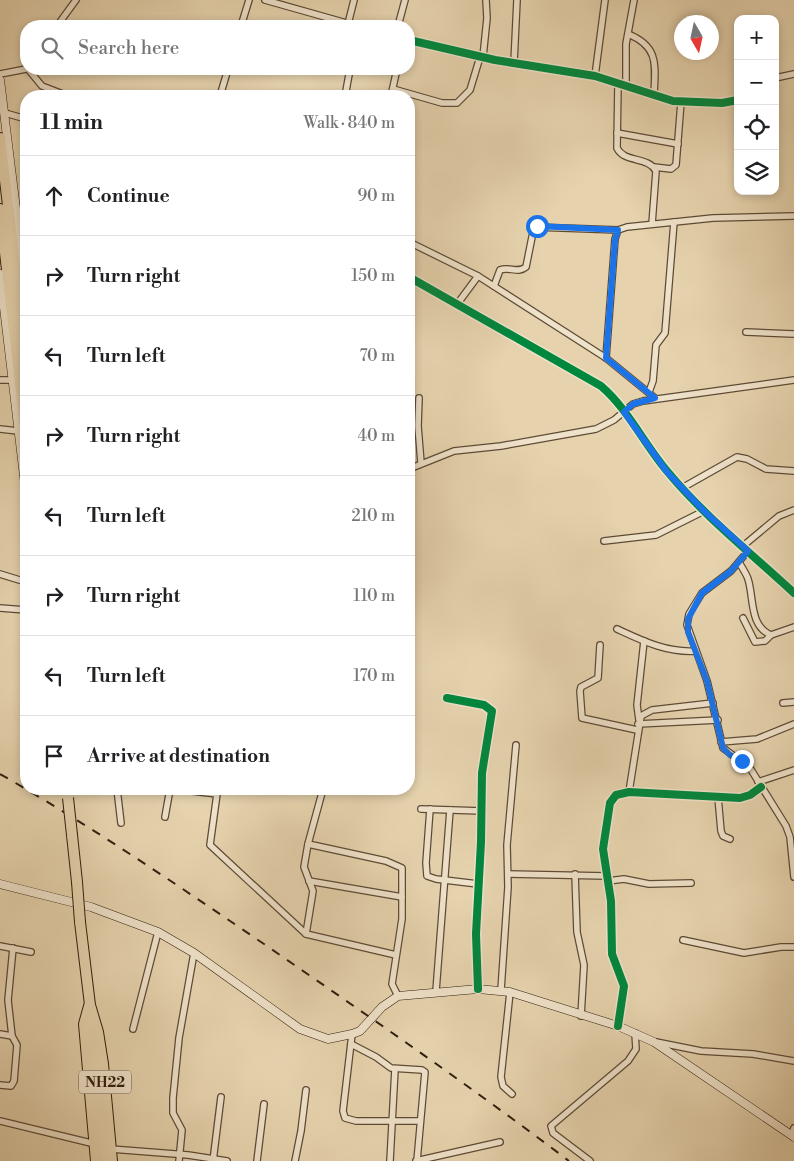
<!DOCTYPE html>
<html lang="en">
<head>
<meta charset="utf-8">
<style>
	:root { --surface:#fff; --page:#f6f6f6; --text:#202124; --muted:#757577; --line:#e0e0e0 }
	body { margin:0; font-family:"Libre Bodoni",serif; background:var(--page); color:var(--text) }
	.controls { position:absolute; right:15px; top:15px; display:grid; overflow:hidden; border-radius:10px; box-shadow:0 2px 8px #0003 }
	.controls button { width:45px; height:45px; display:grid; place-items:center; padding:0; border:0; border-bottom:1px solid var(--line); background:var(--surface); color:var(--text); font:25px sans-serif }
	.compass { position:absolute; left:674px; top:15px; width:45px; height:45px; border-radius:50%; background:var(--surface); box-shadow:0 2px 8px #0003; rotate:171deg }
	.stop { position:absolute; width:15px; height:15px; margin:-11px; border:4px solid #1a73e8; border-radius:50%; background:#fff }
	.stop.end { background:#1a73e8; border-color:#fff; box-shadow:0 1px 5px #0008 }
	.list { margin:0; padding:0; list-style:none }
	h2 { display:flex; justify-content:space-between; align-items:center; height:65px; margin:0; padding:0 20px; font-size:21px }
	h2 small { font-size:16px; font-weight:400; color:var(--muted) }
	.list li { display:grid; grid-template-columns:32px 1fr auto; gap:15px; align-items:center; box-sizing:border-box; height:80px; padding:0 20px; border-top:1px solid var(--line) }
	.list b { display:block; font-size:19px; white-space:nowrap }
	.list em { font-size:16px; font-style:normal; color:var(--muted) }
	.icon { flex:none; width:28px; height:28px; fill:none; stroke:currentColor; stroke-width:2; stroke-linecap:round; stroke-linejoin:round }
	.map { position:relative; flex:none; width:794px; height:1161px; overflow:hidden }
	.search { position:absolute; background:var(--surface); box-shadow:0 2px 8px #0003; left:20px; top:20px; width:395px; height:55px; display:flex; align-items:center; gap:12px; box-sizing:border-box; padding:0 18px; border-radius:20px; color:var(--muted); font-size:19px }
	.panel { position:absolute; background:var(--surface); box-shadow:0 2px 8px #0003; left:20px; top:90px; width:395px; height:705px; border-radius:20px }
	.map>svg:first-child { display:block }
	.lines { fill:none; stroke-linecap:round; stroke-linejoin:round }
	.street-casing { stroke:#5d4b36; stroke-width:8 }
	.secondary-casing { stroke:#2f1e0e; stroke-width:9 }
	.primary-casing { stroke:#2f1e0e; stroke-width:11 }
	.highway-casing { stroke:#2f1e0e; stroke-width:12 }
	.street { stroke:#efe2ca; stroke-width:5.5 }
	.secondary { stroke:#efe2ca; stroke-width:8 }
	.primary { stroke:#e6d3ae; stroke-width:9 }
	.highway { stroke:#e6d3ae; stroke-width:10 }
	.rail { stroke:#2f1e0e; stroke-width:2; stroke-dasharray:9 9; stroke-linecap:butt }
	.highway-bridge-casing { stroke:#2f1e0e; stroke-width:12; stroke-linecap:butt }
	.highway-bridge { stroke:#e6d3ae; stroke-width:10 }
	.cycleway-casing { stroke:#efe2ca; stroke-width:11 }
	.cycleway { stroke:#00873e; stroke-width:8 }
	.route { stroke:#1a73e8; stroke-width:6 }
	.labels { text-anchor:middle; stroke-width:5; stroke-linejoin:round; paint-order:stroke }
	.shield { fill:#efe2ca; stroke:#695946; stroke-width:1 }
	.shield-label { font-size:14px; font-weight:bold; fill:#2f1e0e }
</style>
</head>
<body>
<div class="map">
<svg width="794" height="1161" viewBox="0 0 794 1161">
	<rect width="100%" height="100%" fill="#e6d3ae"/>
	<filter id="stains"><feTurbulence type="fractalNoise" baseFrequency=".004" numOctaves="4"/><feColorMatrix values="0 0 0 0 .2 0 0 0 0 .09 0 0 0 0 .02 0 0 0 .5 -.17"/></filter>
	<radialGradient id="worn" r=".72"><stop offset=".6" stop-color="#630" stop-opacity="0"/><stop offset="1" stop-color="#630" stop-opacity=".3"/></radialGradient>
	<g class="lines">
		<defs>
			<g id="street">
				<path d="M265,0L357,26"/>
				<path d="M348,24L354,0"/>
				<path d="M57,26L76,0"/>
				<path d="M241,26L249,0"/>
				<path d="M398,26L405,0"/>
				<path d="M628,34C660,47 655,66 654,96"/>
				<path d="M409,40L495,60L595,76L673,101L722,103L738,100"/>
				<path d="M483,57L487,18L486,0"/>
				<path d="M514,63L517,0"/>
				<path d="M28,69L42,86L68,96"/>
				<path d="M0,74L26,69"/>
				<path d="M595,76L605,0"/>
				<path d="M775,78L794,74"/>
				<path d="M618,84L617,148C624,163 648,156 656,171L652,224"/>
				<path d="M626,86V44L634,0"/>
				<path d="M393,89L442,103H457L470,90L480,57"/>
				<path d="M346,91L350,69"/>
				<path d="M220,96L228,69"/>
				<path d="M391,96L397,69"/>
				<path d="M5,113L26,119"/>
				<path d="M617,133L678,144"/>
				<path d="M654,167L671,169L676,165L681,102"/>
				<path d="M409,242L478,276"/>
				<path d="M409,277L601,386C628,409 644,444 667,471C704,516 751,553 794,593"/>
				<path d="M494,286L500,270C509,266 518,274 526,267L534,227L618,230"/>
				<path d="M458,303L478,276L606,358L655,398"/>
				<path d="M746,332L794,334"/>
				<path d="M606,358L615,239L618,230L627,227L713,218L794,216"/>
				<path d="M0,380H12"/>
				<path d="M649,392L653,381L656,345L665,333L674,222"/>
				<path d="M419,398L418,426L421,463"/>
				<path d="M0,429L18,431"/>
				<path d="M409,469L454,451L501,446L596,429L614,420L633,404L643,401L794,380"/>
				<path d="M682,488L737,457L747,459L766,469L794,471"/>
				<path d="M604,541L656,535L704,511"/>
				<path d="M743,546L779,516L794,510"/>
				<path d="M748,551L731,571L702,593L689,614L687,625L707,681L723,748L750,768L786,826L790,837L794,877"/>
				<path d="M739,562C742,568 746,573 748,579C754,597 749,626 771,635L794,627"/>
				<path d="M0,574L26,582"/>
				<path d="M0,608L26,610"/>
				<path d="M743,618L755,642L765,641L771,635"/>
				<path d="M617,629C643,641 667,653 696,651"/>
				<path d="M600,645L598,678L581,687L580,691L582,718L637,730"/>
				<path d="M447,698L484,705L492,711L482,773L481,842L476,934L478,989"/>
				<path d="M783,703L794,702"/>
				<path d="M639,720L637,705L644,641"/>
				<path d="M638,724L718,720"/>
				<path d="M721,742L757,739L794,724"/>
				<path d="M758,782L794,770"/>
				<path d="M117,789L121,823"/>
				<path d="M175,789L217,794L210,845L306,934L396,955"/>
				<path d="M629,792L641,716L652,710L713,703"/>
				<path d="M718,797L721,831L723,836L730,839"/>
				<path d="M421,809L482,811"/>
				<path d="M430,809L426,863L427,876L436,879L478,884"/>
				<path d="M165,817L170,789"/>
				<path d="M308,844L386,861L402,868V919L392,984L398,996"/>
				<path d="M508,874L607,876"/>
				<path d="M575,874L577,932L584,965L581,1016"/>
				<path d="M309,881L402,897"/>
				<path d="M608,881L624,879L649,884L691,883"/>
				<path d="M306,934L313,891L304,867L308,844L323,789"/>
				<path d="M683,940L744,953L781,947H794"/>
				<path d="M0,946L31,952"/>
				<path d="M501,990L508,887L507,845L516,745"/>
				<path d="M436,991L450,810"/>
				<path d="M510,992L501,1077L503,1086L512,1094"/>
				<path d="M618,1026L624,986L612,954L611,901L603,849L610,803L616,795L629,792L740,798L750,795L761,787"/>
				<path d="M133,1029L158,932"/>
				<path d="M0,1034L12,1036L17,1045L14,1081L11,1086L0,1085"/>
				<path d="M352,1034L343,1111L345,1118L356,1121H419"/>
				<path d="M12,1036L8,1000L13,948"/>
				<path d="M656,1042L701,1051L753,1054L794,1061"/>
				<path d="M351,1044L376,1057L391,1068L422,1070L425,1072L417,1161"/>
				<path d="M0,1121L95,1144"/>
				<path d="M791,1135L794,1128"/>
				<path d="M111,1149L188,1155L227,1161"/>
				<path d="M179,1161L182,1130L173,1113V1098L179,1038L194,953"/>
				<path d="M213,1161L221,1097"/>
				<path d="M257,1161L264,1104"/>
				<path d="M295,1161L301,1131L306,1090"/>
				<path d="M390,1161L395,1069"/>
				<path d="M416,1161L500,1142"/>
				<path d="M590,1161L553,1133L551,1126L628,1061L636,1049L635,1033"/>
			</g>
			<g id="secondary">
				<path d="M0,80L26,289"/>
				<path d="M0,274L26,493"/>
				<path d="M0,884L91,907L158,932L194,953L300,1029L328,1039L352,1034L360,1031L382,1007L398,996L478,989L510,992L618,1026L654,1042L794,1137"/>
			</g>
			<path id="primary" d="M91,1019L105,1161"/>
			<g id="highway">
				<path d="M0,138L26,358"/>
				<path d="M0,209L26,435"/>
				<path d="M72,835L77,882"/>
				<path d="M80,922L90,1005L98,1032L103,1064L112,1161"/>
				<path d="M89,1006L84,1024L96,1161"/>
			</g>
		</defs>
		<!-- street casing -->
		<use href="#street" class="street-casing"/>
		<!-- secondary casing -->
		<use href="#secondary" class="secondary-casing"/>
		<!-- primary casing -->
		<use href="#primary" class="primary-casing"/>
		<!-- highway casing -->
		<use href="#highway" class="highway-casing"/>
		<!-- street -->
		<use href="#street" class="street"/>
		<!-- secondary -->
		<use href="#secondary" class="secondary"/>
		<!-- primary -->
		<use href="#primary" class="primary"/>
		<!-- highway -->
		<use href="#highway" class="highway"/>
		<!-- rail -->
		<path class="rail" d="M0,774C91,826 177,885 264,944C367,1015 470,1086 569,1161"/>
		<defs>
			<g id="highway-bridge">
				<path d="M68,798L72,835"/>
				<path d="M77,882L80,922"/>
			</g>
		</defs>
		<!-- highway-bridge casing -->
		<use href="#highway-bridge" class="highway-bridge-casing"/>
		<!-- highway-bridge -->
		<use href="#highway-bridge" class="highway-bridge"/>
		<defs>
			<g id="cycleway">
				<path d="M409,40L495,60L595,76L673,101L722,103L738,100"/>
				<path d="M409,277L601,386C628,409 644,444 667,471C704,516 751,553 794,593"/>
				<path d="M447,698L484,705L492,711L482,773L481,842L476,934L478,989"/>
				<path d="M618,1026L624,986L612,954L611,901L603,849L610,803L616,795L629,792L740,798L750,795L761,787"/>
			</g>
		</defs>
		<!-- cycleway casing -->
		<use href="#cycleway" class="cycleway-casing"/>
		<!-- cycleway -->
		<use href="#cycleway" class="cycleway"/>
	</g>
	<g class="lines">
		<!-- route -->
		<path class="route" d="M537,226L618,230L615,240L606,358L655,398L633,404L624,412L667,472L704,511L748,551L731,571L702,593L688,619V632L707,681L723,748L730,755L742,761"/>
	</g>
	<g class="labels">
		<!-- shield labels -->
		<rect class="shield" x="79" y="1070.5" width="52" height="23" rx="4"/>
		<g class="shield-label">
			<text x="105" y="1087">NH22</text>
		</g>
	</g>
	<rect width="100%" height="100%" filter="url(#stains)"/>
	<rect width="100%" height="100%" fill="url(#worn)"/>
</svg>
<div class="controls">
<button>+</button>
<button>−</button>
<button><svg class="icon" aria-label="locate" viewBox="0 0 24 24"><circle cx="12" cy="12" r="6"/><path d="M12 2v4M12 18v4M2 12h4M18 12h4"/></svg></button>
<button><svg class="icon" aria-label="layers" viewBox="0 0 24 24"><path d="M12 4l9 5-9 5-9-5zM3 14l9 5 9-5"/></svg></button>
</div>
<svg class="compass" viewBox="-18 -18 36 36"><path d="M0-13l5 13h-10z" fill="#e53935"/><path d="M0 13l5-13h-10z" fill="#757577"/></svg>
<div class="stop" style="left:537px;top:226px"></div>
<div class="stop end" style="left:742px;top:761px"></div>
<div class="search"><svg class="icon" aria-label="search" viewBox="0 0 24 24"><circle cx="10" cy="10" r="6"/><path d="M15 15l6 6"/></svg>Search here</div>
<section class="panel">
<h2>11 min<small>Walk · 840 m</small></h2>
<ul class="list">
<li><svg class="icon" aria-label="ahead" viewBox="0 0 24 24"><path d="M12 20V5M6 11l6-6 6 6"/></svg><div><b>Continue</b></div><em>90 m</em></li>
<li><svg class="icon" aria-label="right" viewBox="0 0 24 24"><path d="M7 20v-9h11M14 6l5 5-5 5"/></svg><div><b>Turn right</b></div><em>150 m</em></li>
<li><svg class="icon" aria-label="left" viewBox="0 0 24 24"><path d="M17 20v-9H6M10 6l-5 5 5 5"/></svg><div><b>Turn left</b></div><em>70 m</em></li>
<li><svg class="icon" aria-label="right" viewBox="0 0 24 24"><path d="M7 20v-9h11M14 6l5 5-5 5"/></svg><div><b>Turn right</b></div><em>40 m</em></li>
<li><svg class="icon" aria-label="left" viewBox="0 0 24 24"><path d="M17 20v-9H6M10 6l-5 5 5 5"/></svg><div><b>Turn left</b></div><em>210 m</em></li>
<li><svg class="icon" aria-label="right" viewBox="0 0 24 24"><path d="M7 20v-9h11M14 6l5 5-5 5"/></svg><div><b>Turn right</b></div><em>110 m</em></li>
<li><svg class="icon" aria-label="left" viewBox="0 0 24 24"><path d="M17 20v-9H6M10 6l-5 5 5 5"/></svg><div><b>Turn left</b></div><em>170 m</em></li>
<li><svg class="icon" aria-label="arrive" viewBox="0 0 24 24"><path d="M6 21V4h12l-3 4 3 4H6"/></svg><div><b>Arrive at destination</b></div></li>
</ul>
</section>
</div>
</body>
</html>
